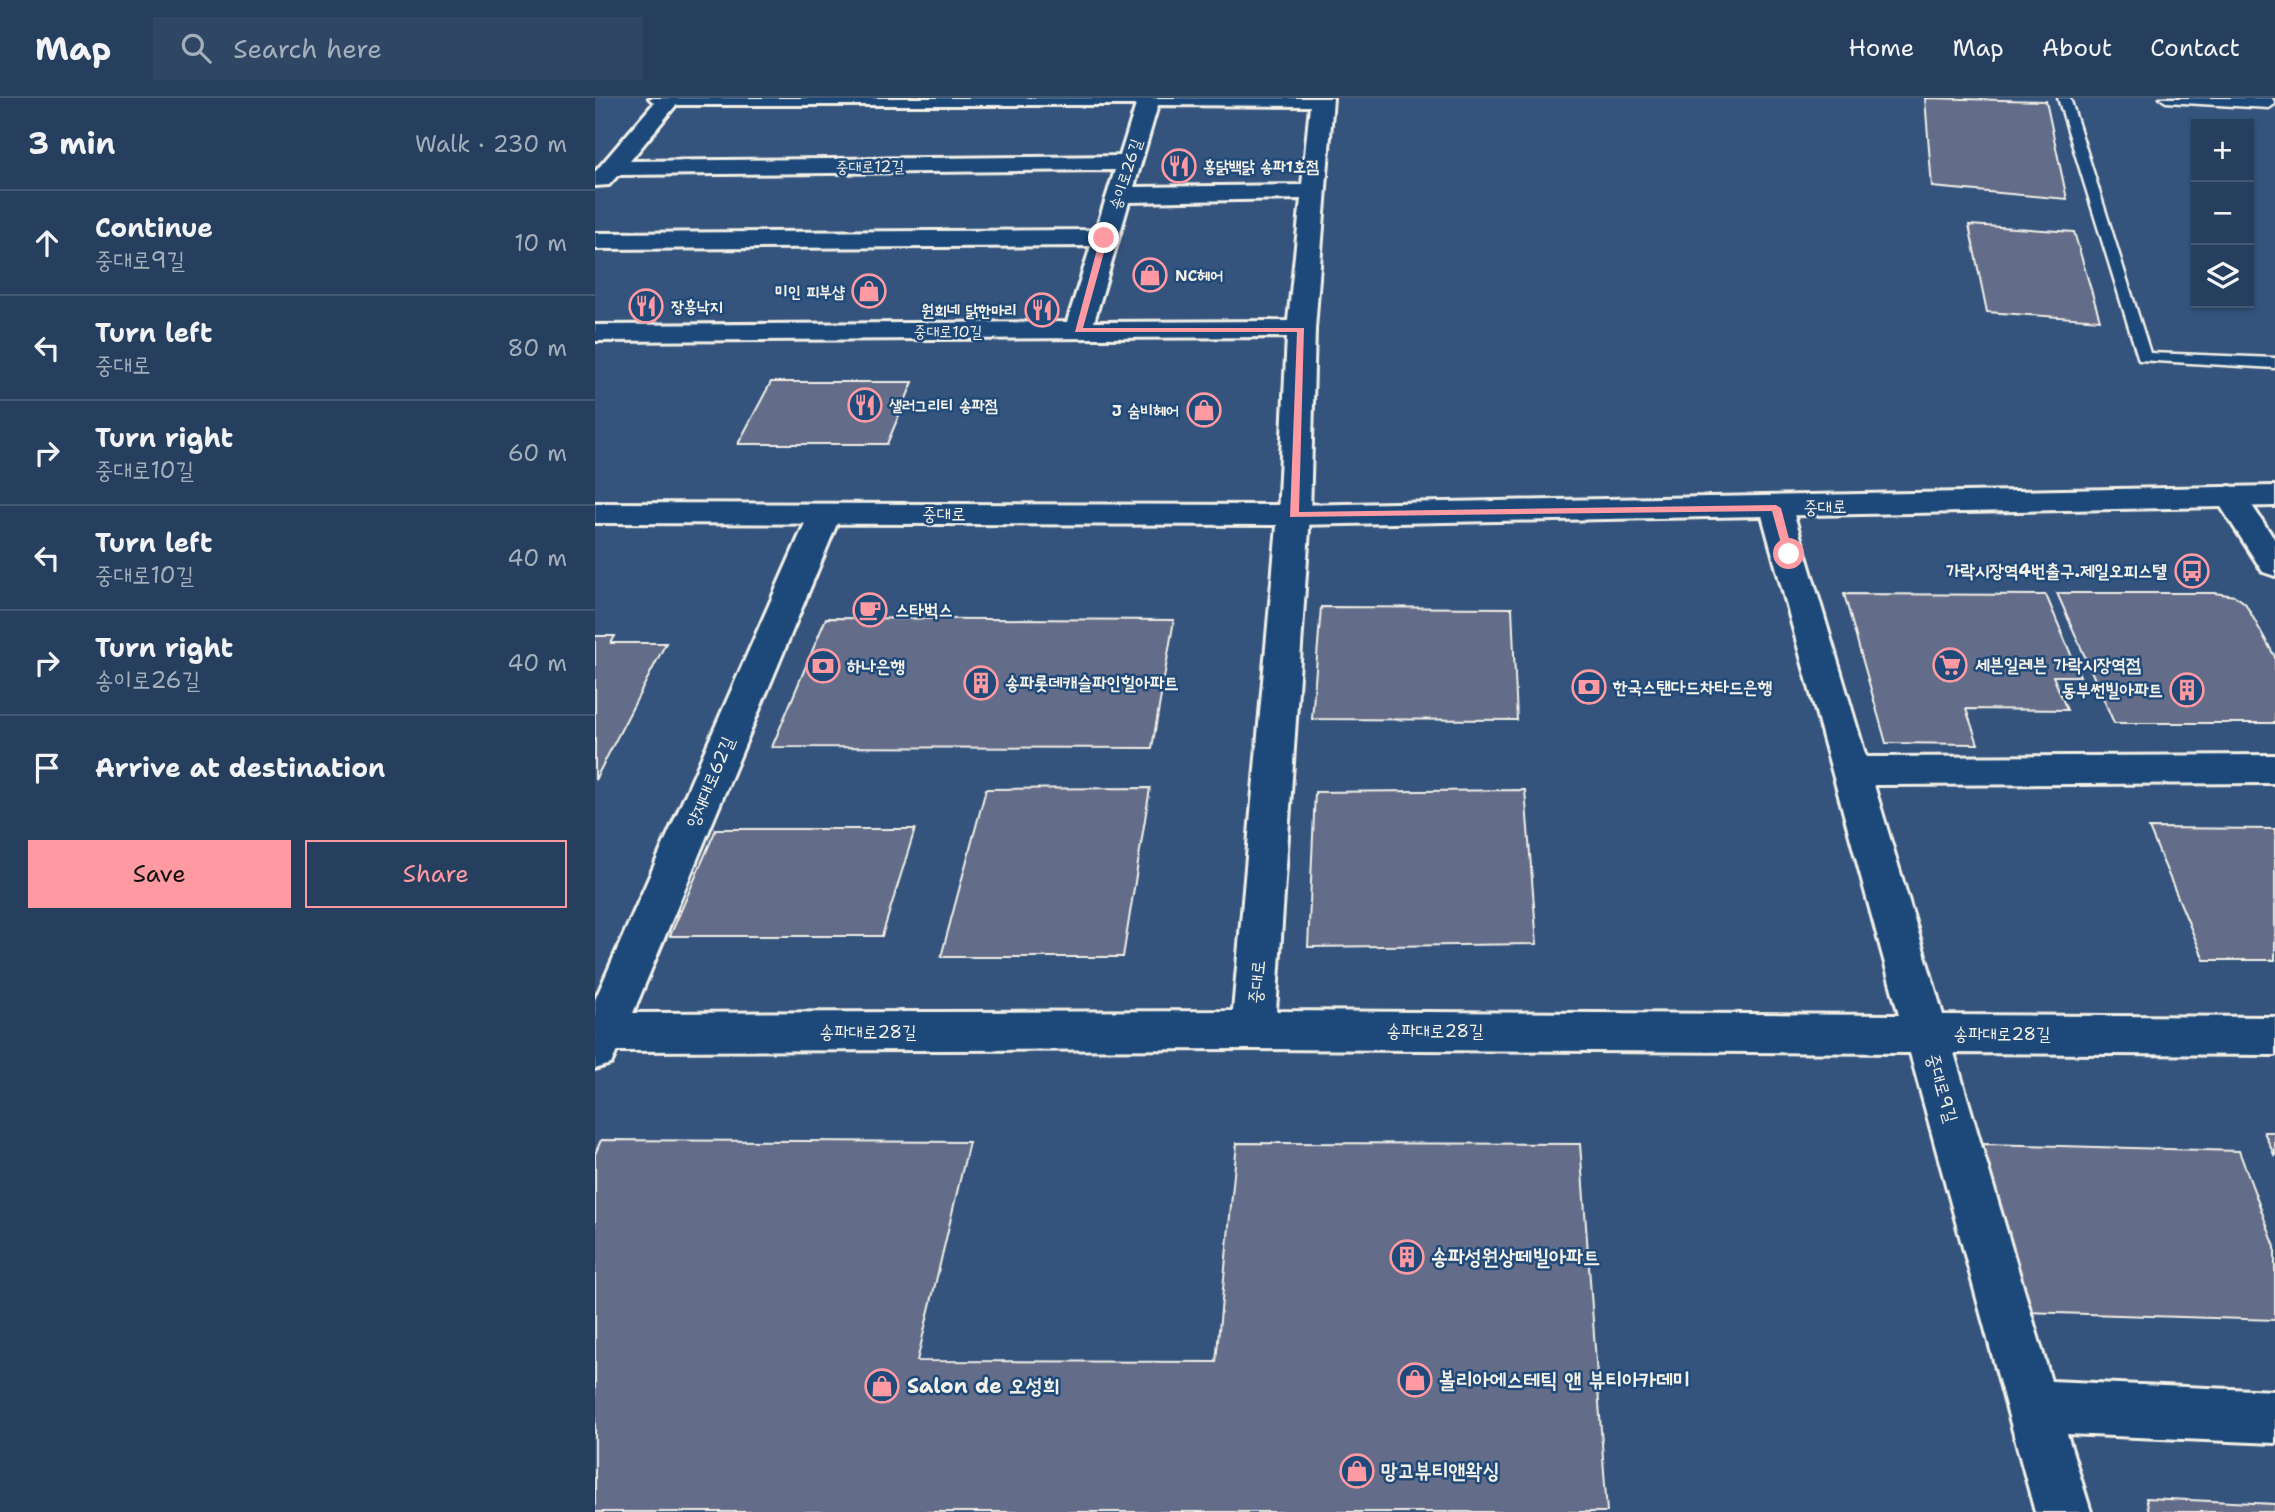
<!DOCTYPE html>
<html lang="en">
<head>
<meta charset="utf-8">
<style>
	:root { --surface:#273f5e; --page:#2f4664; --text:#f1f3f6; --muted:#a4afbc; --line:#435873; --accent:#ff9aa2 }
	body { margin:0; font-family:"Shantell Sans","Poor Story",sans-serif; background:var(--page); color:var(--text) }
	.controls { position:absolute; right:21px; top:21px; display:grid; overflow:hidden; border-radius:0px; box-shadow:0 2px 5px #0004 }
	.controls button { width:63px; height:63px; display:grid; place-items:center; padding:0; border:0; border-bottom:2px solid var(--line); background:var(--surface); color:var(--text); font:35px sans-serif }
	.stop { position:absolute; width:21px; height:21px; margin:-16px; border:5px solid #ff9aa2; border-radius:50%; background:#fff }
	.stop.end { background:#ff9aa2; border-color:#fff; box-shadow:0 2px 7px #0008 }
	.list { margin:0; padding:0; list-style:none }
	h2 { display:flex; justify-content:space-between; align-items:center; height:91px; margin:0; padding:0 28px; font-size:30px }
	h2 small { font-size:23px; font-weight:400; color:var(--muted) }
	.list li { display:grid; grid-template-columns:46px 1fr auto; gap:21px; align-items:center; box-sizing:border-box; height:105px; padding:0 28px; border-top:2px solid var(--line) }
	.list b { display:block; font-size:26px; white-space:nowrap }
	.list p { margin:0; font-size:23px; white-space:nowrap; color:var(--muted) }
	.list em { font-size:23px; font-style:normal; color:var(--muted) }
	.actions { display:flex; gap:14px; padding:21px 28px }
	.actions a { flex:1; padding:16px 0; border:2px solid var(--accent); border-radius:0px; text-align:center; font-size:24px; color:var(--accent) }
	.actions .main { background:var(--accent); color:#111 }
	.icon { flex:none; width:38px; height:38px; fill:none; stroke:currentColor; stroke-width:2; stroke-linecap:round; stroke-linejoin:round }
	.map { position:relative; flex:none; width:1680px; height:1414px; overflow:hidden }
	header { display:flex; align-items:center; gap:42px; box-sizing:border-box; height:98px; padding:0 35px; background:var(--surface); border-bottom:2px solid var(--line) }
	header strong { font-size:33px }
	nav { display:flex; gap:38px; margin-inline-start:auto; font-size:24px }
	.search { width:490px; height:63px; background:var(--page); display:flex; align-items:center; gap:18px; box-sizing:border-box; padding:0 24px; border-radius:0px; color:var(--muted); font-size:26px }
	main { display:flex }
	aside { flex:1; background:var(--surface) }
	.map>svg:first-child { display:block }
	.building { fill:#646c89; stroke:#f4f1e8; stroke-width:2 }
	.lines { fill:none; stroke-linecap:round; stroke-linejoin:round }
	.lane-casing { stroke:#f4f1e8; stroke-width:5 }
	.street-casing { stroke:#f4f1e8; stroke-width:6 }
	.secondary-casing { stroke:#f4f1e8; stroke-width:6 }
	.lane { fill:#1f4a7a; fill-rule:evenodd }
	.street { fill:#1f4a7a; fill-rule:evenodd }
	.secondary { fill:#1f4a7a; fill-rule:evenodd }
	.route { fill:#ff9aa2 }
	.labels { text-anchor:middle; stroke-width:5; stroke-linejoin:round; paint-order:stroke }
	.far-street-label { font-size:16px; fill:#f4f1e8; stroke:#1f4a7a }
	.far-poi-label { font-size:16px; font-weight:bold; fill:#f4f1e8; stroke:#1f4a7a; text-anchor:start }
	.street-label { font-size:18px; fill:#f4f1e8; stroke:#1f4a7a }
	.poi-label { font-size:18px; font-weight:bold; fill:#f4f1e8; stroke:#1f4a7a; text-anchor:start }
	.near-poi-label { font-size:21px; font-weight:bold; fill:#f4f1e8; stroke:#1f4a7a; text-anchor:start }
</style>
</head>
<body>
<header>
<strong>Map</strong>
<div class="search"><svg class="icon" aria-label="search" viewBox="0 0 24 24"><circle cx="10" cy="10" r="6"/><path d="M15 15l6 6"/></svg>Search here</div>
<nav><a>Home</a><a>Map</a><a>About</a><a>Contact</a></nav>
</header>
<main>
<aside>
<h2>3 min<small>Walk · 230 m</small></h2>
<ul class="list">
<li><svg class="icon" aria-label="ahead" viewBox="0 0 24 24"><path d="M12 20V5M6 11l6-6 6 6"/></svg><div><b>Continue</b><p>중대로9길</p></div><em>10 m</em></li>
<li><svg class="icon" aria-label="left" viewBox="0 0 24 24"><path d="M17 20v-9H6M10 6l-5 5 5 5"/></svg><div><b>Turn left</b><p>중대로</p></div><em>80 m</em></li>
<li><svg class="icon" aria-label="right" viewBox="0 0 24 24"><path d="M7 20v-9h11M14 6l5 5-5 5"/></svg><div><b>Turn right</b><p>중대로10길</p></div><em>60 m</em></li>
<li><svg class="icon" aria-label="left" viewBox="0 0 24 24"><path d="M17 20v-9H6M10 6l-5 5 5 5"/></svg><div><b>Turn left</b><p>중대로10길</p></div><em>40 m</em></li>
<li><svg class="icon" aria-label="right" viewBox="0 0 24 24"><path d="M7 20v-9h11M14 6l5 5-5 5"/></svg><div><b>Turn right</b><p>송이로26길</p></div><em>40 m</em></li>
<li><svg class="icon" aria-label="arrive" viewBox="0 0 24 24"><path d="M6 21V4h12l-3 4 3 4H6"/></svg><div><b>Arrive at destination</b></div></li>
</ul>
<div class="actions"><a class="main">Save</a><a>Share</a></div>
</aside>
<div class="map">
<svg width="1680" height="1414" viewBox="0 0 1680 1414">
	<rect width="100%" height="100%" fill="#34547e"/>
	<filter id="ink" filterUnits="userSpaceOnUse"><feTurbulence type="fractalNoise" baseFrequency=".0143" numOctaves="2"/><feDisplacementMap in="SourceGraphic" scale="14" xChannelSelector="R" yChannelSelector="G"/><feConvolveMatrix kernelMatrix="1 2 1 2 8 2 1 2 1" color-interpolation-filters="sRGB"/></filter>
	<g filter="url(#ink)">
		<!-- building -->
		<g class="building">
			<path d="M1330,0L1451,3L1472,101L1337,89Z"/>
			<path d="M1374,127L1479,134L1505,222L1392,214Z"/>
			<path d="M176,284H318L292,346H143Z"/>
			<path d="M1462,495H1619L1640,498L1650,505L1680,559V625H1519Z"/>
			<path d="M1249,496L1451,497L1485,578H1458L1472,612L1371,611L1383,646L1291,645Z"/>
			<path d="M726,509L917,510L922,622L717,621Z"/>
			<path d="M231,520L579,522L557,650L177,649Z"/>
			<path d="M0,538H20L16,545H71L0,682Z"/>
			<path d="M555,690L528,859H346L391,691Z"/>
			<path d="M930,692L942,846L713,849L720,694Z"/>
			<path d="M1554,730L1680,731V862H1609Z"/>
			<path d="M121,731H320L287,838H75Z"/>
			<path d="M1669,1034H1680V1059Z"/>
			<path d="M6,1042L374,1044L322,1263L621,1264L642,1045L985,1046L1012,1414H0V1056Z"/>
			<path d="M1388,1046L1644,1053L1680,1149V1222L1430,1214Z"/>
			<path d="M1551,1400L1680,1406V1414H1554Z"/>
		</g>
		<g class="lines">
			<defs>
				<g id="lane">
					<path d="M1463,0H1475L1555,255L1680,260V270L1544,262Z"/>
					<path d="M1565,0H1677L1680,6L1674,10L1571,4Z"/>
				</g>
				<g id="street">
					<path d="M54,0H738L720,231L715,417L681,913L1304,917L1165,410L1170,403L1181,400L1192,403L1197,410L1271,659L1680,657V685L1279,687L1348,917L1680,919V957L1359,955L1456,1283L1680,1293V1345L1472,1336L1496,1414H1440L1315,955L658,951L22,953L16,966L0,971V902L214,416L219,409L230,406L241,409L246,416L38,915L638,913L683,417L692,239L0,243V227L472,224L496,148L0,151V135L501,132L520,72L23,77L14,87L0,88V74L59,5ZM81,7H541L525,58L35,63ZM563,7L715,8L707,87L539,89ZM706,101L693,223L499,224L534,104Z"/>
					<path d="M1635,388L1646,391L1680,442V478L1668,474L1619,398L1624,391Z"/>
				</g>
				<path id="secondary" d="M1680,388V408L699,427L0,425V405L699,407Z"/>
			</defs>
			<!-- lane casing -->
			<use href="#lane" class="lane-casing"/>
			<!-- street casing -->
			<use href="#street" class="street-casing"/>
			<!-- secondary casing -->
			<use href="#secondary" class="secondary-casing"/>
			<!-- lane -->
			<use href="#lane" class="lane"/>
			<!-- street -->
			<use href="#street" class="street"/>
			<!-- secondary -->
			<use href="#secondary" class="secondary"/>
		</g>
	</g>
	<!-- route -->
	<path class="route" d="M509,138L513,140L488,230H709L704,414L1181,407L1186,410L1198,456L1194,459L1189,456L1177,413L695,419L702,234H480L505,140Z"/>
	<!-- icons -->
	<defs>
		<symbol id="restaurant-ring" viewBox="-11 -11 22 22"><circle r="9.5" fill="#1f4a7a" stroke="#ff9aa2" stroke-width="1.5"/><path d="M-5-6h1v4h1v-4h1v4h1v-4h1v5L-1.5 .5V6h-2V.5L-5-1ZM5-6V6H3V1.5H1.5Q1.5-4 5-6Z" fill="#ff9aa2"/></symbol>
		<symbol id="shop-ring" viewBox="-11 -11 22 22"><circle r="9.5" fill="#1f4a7a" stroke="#ff9aa2" stroke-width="1.5"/><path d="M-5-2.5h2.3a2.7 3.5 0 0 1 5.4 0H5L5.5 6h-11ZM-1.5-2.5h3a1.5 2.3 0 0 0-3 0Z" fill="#ff9aa2"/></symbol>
		<symbol id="bus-ring" viewBox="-11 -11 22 22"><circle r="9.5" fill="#1f4a7a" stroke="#ff9aa2" stroke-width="1.5"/><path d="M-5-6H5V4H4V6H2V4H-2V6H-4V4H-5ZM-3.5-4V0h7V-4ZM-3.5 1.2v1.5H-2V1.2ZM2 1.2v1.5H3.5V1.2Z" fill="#ff9aa2"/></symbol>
		<symbol id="cafe-ring" viewBox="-11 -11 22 22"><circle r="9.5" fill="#1f4a7a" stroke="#ff9aa2" stroke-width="1.5"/><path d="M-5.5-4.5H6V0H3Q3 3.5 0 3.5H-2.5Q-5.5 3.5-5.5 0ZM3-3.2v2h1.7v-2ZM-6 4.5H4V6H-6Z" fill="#ff9aa2"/></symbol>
		<symbol id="supermarket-ring" viewBox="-11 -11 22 22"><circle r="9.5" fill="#1f4a7a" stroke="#ff9aa2" stroke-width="1.5"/><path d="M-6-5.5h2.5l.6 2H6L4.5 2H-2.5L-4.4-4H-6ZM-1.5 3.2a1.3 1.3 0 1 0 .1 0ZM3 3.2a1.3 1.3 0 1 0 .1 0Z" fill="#ff9aa2"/></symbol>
		<symbol id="bank-ring" viewBox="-11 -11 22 22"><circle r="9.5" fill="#1f4a7a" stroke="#ff9aa2" stroke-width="1.5"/><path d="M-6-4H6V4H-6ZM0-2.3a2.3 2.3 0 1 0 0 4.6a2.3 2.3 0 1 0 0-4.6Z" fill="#ff9aa2"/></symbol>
		<symbol id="building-ring" viewBox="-11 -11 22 22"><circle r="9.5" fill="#1f4a7a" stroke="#ff9aa2" stroke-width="1.5"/><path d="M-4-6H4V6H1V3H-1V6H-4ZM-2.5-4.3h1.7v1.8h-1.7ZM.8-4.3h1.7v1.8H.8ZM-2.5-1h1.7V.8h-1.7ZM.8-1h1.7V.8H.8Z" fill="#ff9aa2"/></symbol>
	</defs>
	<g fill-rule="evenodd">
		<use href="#restaurant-ring" x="565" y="49" width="38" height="38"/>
		<use href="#shop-ring" x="536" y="158" width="38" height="38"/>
		<use href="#shop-ring" x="255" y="174" width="38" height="38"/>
		<use href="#restaurant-ring" x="32" y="189" width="38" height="38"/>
		<use href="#restaurant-ring" x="428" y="193" width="38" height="38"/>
		<use href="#restaurant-ring" x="251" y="288" width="38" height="38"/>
		<use href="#shop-ring" x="590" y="293" width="38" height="38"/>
		<use href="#bus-ring" x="1578" y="454" width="38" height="38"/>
		<use href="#cafe-ring" x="256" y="493" width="38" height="38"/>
		<use href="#supermarket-ring" x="1336" y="548" width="38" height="38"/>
		<use href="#bank-ring" x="209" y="549" width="38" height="38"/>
		<use href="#building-ring" x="367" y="566" width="38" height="38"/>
		<use href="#bank-ring" x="975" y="570" width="38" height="38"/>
		<use href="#building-ring" x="1573" y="573" width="38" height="38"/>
		<use href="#building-ring" x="793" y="1140" width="38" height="38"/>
		<use href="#shop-ring" x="801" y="1263" width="38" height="38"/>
		<use href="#shop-ring" x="268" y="1269" width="38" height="38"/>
		<use href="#shop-ring" x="743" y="1354" width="38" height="38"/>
	</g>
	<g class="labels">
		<!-- far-street labels -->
		<g class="far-street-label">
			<text transform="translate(275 68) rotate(-1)" y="6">중대로12길</text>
			<text transform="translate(530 76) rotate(-72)" y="6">송이로26길</text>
			<text x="353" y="239">중대로10길</text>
		</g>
		<!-- far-poi labels -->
		<g class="far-poi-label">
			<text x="608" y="74">홍닭백닭 송파1호점</text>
			<text x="580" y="183">NC헤어</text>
			<text x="250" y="199" text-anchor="end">미인 피부샵</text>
			<text x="76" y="214">장흥낙지</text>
			<text x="422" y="218" text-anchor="end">원희네 닭한마리</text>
			<text x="294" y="313">샐러그리티 송파점</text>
			<text x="584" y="318" text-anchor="end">J 숨비헤어</text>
		</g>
		<!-- street labels -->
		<g class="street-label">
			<text transform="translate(1230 409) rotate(-1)" y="6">중대로</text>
			<text x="349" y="422">중대로</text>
			<text transform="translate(115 684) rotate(-67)" y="6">양재대로62길</text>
			<text transform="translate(662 884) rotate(-85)" y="6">중대로</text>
			<text x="840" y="939">송파대로28길</text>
			<text x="273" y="940">송파대로28길</text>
			<text x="1407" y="942">송파대로28길</text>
			<text transform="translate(1347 990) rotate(74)" y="6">중대로9길</text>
		</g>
		<!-- poi labels -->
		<g class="poi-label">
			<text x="1572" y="479" text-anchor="end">가락시장역4번출구.제일오피스텔</text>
			<text x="300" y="518">스타벅스</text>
			<text x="1380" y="573">세븐일레븐 가락시장역점</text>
			<text x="252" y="574">하나은행</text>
			<text x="410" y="591">송파롯데캐슬파인힐아파트</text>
			<text x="1018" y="595">한국스탠다드차타드은행</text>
			<text x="1568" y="598" text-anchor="end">동부썬빌아파트</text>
		</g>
		<!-- near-poi labels -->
		<g class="near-poi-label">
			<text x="836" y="1166">송파성원상떼빌아파트</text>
			<text x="844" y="1289">볼리아에스테틱 앤 뷰티아카데미</text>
			<text x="312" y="1295">Salon de 오성희</text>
			<text x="786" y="1380">망고뷰티앤왁싱</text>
		</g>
	</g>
</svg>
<div class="controls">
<button>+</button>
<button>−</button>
<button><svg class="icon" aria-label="layers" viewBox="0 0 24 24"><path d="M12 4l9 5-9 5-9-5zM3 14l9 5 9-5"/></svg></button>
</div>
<div class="stop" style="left:1194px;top:456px"></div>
<div class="stop end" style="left:509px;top:140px"></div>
</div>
</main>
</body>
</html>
